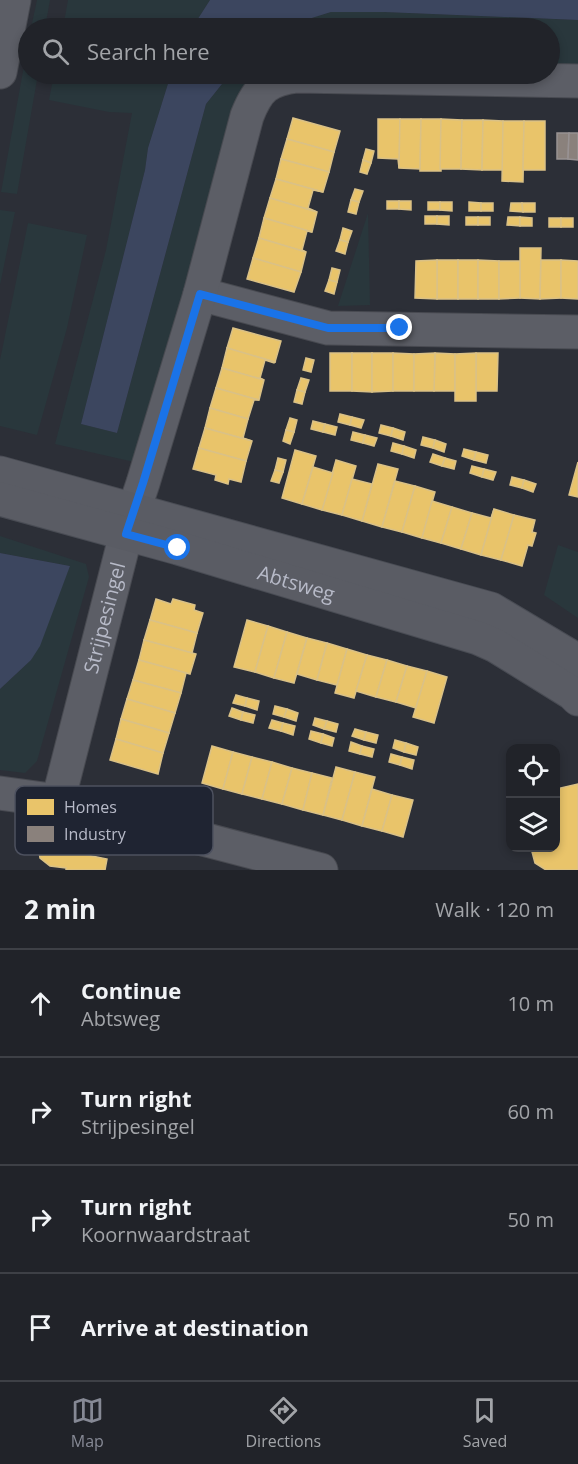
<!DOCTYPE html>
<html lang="en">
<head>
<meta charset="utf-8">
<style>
	:root { --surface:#212329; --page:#292b31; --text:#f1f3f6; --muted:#a2a4a8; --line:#3e4046; --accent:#868995 }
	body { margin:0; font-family:"Open Sans",sans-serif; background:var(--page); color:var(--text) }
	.controls { position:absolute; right:18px; bottom:18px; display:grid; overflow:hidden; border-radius:12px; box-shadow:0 3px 9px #0003 }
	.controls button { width:54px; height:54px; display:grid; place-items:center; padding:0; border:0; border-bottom:2px solid var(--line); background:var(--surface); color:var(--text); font:30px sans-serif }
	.stop { position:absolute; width:18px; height:18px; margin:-14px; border:4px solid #1a73e8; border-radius:50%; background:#fff }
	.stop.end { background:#1a73e8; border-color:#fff; box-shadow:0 2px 6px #0008 }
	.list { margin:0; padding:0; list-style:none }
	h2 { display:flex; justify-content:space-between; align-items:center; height:78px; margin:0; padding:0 24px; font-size:26px }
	h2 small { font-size:20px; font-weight:400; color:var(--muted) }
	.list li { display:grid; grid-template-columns:39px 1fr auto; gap:18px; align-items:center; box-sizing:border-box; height:108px; padding:0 24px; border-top:2px solid var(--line) }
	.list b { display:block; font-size:22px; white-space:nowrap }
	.list p { margin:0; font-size:20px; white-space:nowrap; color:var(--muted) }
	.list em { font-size:20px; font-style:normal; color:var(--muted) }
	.icon { flex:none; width:33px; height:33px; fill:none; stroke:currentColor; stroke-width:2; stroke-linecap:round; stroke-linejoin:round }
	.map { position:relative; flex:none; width:578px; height:870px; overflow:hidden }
	.search { position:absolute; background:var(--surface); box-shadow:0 3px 9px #0003; left:18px; right:18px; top:18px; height:66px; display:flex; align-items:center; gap:15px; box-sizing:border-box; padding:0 21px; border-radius:33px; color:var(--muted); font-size:22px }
	.sheet { height:510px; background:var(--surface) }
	nav { display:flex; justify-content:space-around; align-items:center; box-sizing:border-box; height:84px; border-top:2px solid var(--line); background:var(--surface); font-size:16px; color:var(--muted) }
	nav a { display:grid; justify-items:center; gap:3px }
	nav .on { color:var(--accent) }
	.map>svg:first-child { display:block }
	.green { fill:#29373c }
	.water { fill:#3c465f }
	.homes { fill:#e9c46a; stroke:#dac186; stroke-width:1.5 }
	.industry { fill:#8a817c; stroke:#989293; stroke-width:1.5 }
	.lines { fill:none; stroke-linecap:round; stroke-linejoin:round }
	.street-casing { stroke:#484a51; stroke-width:35 }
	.secondary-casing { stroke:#494c54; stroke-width:35 }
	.street { stroke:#5c5e66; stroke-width:33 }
	.secondary { stroke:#5a5c64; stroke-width:33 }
	.route { stroke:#1a73e8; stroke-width:8 }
	.labels { text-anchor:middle; stroke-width:6; stroke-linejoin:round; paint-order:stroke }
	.street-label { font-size:20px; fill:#b7bac8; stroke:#1f2432 }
	.key { fill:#1f2432; stroke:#4d515f; stroke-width:1.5 }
	.key-label { font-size:16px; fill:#b7bac8 }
</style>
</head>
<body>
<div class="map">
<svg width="578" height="870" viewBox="0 0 578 870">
	<rect width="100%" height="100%" fill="#2c2f37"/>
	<!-- green -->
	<g class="green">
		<path d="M37,0H50L45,28H31Z"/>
		<path d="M68,0H210L192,28H63Z"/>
		<path d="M331,12H384L578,20V65L554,66V57H550V28H280Z"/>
		<path d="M28,44V74H38L17,194L1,192Z"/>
		<path d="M54,74H171L148,148L145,170L81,424L117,433L206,104L230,74H260L134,462L55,444L106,250L132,113L109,112L49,100Z"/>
		<path d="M0,210L15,212L0,285Z"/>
		<path d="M368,213L370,305L338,306Z"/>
		<path d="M28,223L87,235L67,328L37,435L0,426V360Z"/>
		<path d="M0,536L86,564L89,577L37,761L25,773L0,770V689L31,660L70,566L0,553Z"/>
		<path d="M558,545L578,552V618L544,595Z"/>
	</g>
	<!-- water -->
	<g class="water">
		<path d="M210,0H578V20L384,12H331L280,28H192Z"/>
		<path d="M171,74H230L206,104L117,433L81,424L145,170L148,148Z"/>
		<path d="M0,553L70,566L40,646L31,660L0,689Z"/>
	</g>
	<!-- homes -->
	<g class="homes">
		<path d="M293,118L340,131L334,152L287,139Z"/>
		<path d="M378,119H400L399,168L398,159L378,158Z"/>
		<path d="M400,119H421L420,169L399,168Z"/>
		<path d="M421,119H441V171H420Z"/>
		<path d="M441,119L462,120L461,169H440Z"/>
		<path d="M462,120H483L482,170L461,169Z"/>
		<path d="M483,120L503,121V170H482Z"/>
		<path d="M503,121H524L523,182L502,181Z"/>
		<path d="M524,121H545V170H523Z"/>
		<path d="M287,139L334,152L329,172L281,159Z"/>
		<path d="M366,149L374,151L371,163L363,160Z"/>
		<path d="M281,159L329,172L323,192L276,179Z"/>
		<path d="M363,160L371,163L367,174L360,172Z"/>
		<path d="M276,179L323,192L313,190L308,208L317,212L270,198Z"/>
		<path d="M355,189L363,191L359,202L351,200Z"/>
		<path d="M270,198L317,212L312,232L264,218Z"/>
		<path d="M351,200L359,202L356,214L348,212Z"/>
		<rect x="387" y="201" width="12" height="8"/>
		<path d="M399,201H411V210L399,209Z"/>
		<rect x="428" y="202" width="12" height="8"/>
		<path d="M440,202H452V211L440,210Z"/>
		<path d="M469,202L481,203V211H469Z"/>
		<rect x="481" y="203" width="12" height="8"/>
		<path d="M511,203H522L523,212L510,211Z"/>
		<path d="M522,203H535V212H523Z"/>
		<rect x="425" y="216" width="12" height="8"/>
		<path d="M437,216H449V225L437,224Z"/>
		<rect x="466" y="217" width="12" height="8"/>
		<rect x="478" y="217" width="12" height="8"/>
		<path d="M508,217H520V226L507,225Z"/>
		<path d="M520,217L532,218V226H520Z"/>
		<path d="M264,218L312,232L307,231L302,250L306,252L259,238Z"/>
		<rect x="549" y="218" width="12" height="9"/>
		<rect x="561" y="218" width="12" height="9"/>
		<path d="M343,228L352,231L348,242L340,240Z"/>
		<path d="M259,238L306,252L301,272L253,258Z"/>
		<path d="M340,240L348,242L345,254L336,251Z"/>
		<path d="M520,248H541L540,299L520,298Z"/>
		<path d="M253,258L301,272L294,292L247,279Z"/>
		<rect x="437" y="260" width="21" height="39"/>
		<path d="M437,260V299L415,298L416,261Z"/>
		<rect x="458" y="260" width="20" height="39"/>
		<path d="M478,260L499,261V299H478Z"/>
		<path d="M541,260H561V298L540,299Z"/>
		<path d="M561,260L578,261V299L561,298Z"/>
		<path d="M499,261H520V298L499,299Z"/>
		<path d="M332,268L340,270L337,282L329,280Z"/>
		<path d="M329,280L337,282L334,294L325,291Z"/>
		<path d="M233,328L281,341L275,362L227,348Z"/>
		<path d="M227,348L275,362L274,363L265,360L260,378L264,380L222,368Z"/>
		<rect x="330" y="353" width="22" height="38"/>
		<path d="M352,353H372V392L352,391Z"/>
		<path d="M372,353H393V391L372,392Z"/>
		<path d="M393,353L414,354V391H393Z"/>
		<path d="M435,353L455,354V391H434Z"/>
		<path d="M435,353L434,391H414V354Z"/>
		<path d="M476,353H498L497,391H476Z"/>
		<path d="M476,353V401H455V354Z"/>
		<path d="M306,358L314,360L311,372L303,370Z"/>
		<path d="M222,368L264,380L259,400L216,388Z"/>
		<path d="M301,378L309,380L305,392L297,390Z"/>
		<path d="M216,388L259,400H254L248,419L210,408Z"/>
		<path d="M297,390L305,392L302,404L294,402Z"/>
		<path d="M210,408L248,419L243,438L252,441L205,428Z"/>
		<path d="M340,414L352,417L350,425L338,422Z"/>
		<path d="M352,417L364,420L361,428L350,425Z"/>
		<path d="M290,418L297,420L294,432L286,430Z"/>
		<path d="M313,421L325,424L323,432L311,429Z"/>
		<path d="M325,424L337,427L335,435L323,432Z"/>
		<path d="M381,425L393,428L391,436L379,433Z"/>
		<path d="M205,428L252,441L246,461L199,448Z"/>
		<path d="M393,428L405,432L403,440L391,436Z"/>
		<path d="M286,430L294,432L290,444L283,441Z"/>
		<path d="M353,432L365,435L363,443L351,440Z"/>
		<path d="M365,435L377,438L374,446L363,443Z"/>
		<path d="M423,437L435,440L433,448L421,445Z"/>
		<path d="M435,440L446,444L444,452L433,448Z"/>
		<path d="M393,443L404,446L402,454L391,451Z"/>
		<path d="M404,446L416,450L414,458L402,454Z"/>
		<path d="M199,448L246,461L241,482L229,479L228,484L215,480L216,475L193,469Z"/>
		<path d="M464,449L476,452L474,460L462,456Z"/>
		<path d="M295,450L316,456L302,504L282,498Z"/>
		<path d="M476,452L488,455L486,463L474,460Z"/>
		<path d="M433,454L445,458L442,466L430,462Z"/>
		<path d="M278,458L286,460L283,472L275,470Z"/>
		<path d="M445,458L456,461L454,469L442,466Z"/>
		<path d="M336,460L356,466L342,515L322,510Z"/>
		<path d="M578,462V497L569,495Z"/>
		<path d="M378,464L398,469L382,527L362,521Z"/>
		<path d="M472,466L484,469L482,477L470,473Z"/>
		<path d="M313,467L333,473L322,510L302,504Z"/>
		<path d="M484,469L496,472L493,480L482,477Z"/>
		<path d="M275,470L283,472L279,483L271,481Z"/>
		<path d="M512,477L524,480L522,488L510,485Z"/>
		<path d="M352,479L372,484L362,521L342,515Z"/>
		<path d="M524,480L536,484L533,492L522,488Z"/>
		<path d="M395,481L415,486L402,532L382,527Z"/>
		<path d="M415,486L435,492L422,538L402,532Z"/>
		<path d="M432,501L452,507L441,543L422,538Z"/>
		<path d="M452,507L472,513L461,549L441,543Z"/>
		<path d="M494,509L481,555L461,549L472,513L491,518Z"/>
		<path d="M494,509L514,515L501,560L481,555Z"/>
		<path d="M514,515L535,520L532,532L536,533L532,546L528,545L522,566L501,560Z"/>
		<path d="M156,599L171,604L173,599L195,605L194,610L203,613L197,633L150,620Z"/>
		<path d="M150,620L197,633L192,653L144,640Z"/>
		<path d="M247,620L268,626L255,672L234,667Z"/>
		<path d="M268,626L287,632L274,678L255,672Z"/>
		<path d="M287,632L307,638L294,683L274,678Z"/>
		<path d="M307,638L327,643L317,680L297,674Z"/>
		<path d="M144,640L196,654L190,674L139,660Z"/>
		<path d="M327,643L347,649L337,685L317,680Z"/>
		<path d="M347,649L367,655L354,698L335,693Z"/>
		<path d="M367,655L387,660L376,697L356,691Z"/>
		<path d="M139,660L186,673L181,693L133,680Z"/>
		<path d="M387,660L407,666L396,702L376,697Z"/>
		<path d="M407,666L427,671L416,708L396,702Z"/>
		<path d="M427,671L447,677L434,723L413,717Z"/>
		<path d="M133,680L181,693L175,713L127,699Z"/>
		<path d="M236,695L247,698L245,706L233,703Z"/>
		<path d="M247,698L259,701L257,710L245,706Z"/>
		<path d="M127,699L175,713L169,733L121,719Z"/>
		<path d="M275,706L287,709L284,717L273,714Z"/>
		<path d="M232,708L243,712L241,720L229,716Z"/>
		<path d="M287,709L298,713L296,721L284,717Z"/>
		<path d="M243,712L255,715L253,723L241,720Z"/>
		<path d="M315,718L327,721L324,729L313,725Z"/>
		<path d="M121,719L169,733L163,753L116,739Z"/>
		<path d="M272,720L283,723L281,731L269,728Z"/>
		<path d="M327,721L338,724L336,732L324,729Z"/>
		<path d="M283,723L295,726L293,735L281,731Z"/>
		<path d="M355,729L366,732L364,740L352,736Z"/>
		<path d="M311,731L323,734L321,743L309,739Z"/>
		<path d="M366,732L378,735L376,743L364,740Z"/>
		<path d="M323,734L334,738L332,746L321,743Z"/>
		<path d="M116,739L163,753L158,774L110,760Z"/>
		<path d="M395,740L406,743L404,752L393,748Z"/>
		<path d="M351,742L362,746L360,754L349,751Z"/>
		<path d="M406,743L418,747L416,755L404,752Z"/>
		<path d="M212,746L233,752L223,789L202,783Z"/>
		<path d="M362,746L374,749L372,757L360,754Z"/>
		<path d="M233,752L252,757L242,794L223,789Z"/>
		<path d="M391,754L402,757L400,765L389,762Z"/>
		<path d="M252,757L272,762L262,799L242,794Z"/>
		<path d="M402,757L414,760L412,769L400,765Z"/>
		<path d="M272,762L292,768L282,804L262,799Z"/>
		<path d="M336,767L355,772L342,820L323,815Z"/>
		<path d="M292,768L312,773L303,810L282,804Z"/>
		<path d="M355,772L375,777L362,826L342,820Z"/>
		<path d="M312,773L332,778L323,815L303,810Z"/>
		<path d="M578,784V870H546L535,863L531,848H556V789Z"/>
		<path d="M372,789L392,795L382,831L362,826Z"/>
		<path d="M392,795L413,800L403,837L382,831Z"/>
		<path d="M38,845L107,859L105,870H66V868L50,866L40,858Z"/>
	</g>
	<!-- industry -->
	<g class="industry">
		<path d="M557,133H569L568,159H557Z"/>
		<path d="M569,133H578V160L568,159Z"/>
	</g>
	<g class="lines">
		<defs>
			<g id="street">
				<path d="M0,72L14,0"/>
				<path d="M200,294L328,328L578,332"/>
				<path d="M0,793L58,801L321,870"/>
				<path id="s1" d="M58,801L126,534L143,483L200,294L247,116C258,88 267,80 297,76L578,81"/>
			</g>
			<g id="secondary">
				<path d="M0,473L491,609L578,661"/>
				<path id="s2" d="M0,499L178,548L478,638L496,646L572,693L578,699"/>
			</g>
		</defs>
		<!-- street casing -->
		<use href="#street" class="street-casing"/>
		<!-- secondary casing -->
		<use href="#secondary" class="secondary-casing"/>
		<!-- street -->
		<use href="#street" class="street"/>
		<!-- secondary -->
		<use href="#secondary" class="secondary"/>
	</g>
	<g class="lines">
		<!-- route -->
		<path class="route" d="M178,548L126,534L143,483L200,294L328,328H400"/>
	</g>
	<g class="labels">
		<!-- street labels -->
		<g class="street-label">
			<text dy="7" stroke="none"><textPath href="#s2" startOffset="308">Abtsweg</textPath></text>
			<text dy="7" stroke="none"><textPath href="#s1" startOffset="189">Strijpesingel</textPath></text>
		</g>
	</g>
	<!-- legend -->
	<rect x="15" y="786" width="198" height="69" rx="9" class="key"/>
	<rect x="27" y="799" width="27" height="16" fill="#e9c46a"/>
	<rect x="27" y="826" width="27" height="16" fill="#8a817c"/>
	<g class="key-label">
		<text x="64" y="813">Homes</text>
		<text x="64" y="840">Industry</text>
	</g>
</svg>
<div class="controls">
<button><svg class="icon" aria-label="locate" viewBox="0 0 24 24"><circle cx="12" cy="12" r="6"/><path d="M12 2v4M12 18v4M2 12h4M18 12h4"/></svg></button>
<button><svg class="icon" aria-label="layers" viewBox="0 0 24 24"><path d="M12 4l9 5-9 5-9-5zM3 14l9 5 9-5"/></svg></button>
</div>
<div class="stop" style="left:178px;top:548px"></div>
<div class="stop end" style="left:400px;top:328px"></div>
<div class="search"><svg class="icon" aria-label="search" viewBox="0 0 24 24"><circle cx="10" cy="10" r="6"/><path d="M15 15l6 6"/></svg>Search here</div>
</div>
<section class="sheet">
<h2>2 min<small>Walk · 120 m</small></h2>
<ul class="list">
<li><svg class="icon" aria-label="ahead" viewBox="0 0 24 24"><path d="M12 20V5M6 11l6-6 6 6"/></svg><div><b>Continue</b><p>Abtsweg</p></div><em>10 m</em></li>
<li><svg class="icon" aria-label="right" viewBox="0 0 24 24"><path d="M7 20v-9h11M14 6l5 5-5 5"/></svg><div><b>Turn right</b><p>Strijpesingel</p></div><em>60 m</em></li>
<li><svg class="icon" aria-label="right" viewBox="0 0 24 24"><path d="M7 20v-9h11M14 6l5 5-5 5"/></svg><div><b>Turn right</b><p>Koornwaardstraat</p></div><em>50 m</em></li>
<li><svg class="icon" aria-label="arrive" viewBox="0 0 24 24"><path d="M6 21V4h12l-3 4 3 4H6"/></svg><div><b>Arrive at destination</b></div></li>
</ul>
</section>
<nav>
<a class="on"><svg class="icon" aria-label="map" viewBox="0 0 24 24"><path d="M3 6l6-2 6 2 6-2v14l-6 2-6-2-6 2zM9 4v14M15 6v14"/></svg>Map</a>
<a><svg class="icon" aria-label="directions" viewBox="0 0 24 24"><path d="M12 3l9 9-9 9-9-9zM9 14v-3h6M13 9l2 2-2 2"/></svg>Directions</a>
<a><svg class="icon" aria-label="saved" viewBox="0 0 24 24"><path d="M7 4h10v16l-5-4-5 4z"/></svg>Saved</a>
</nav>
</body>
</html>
